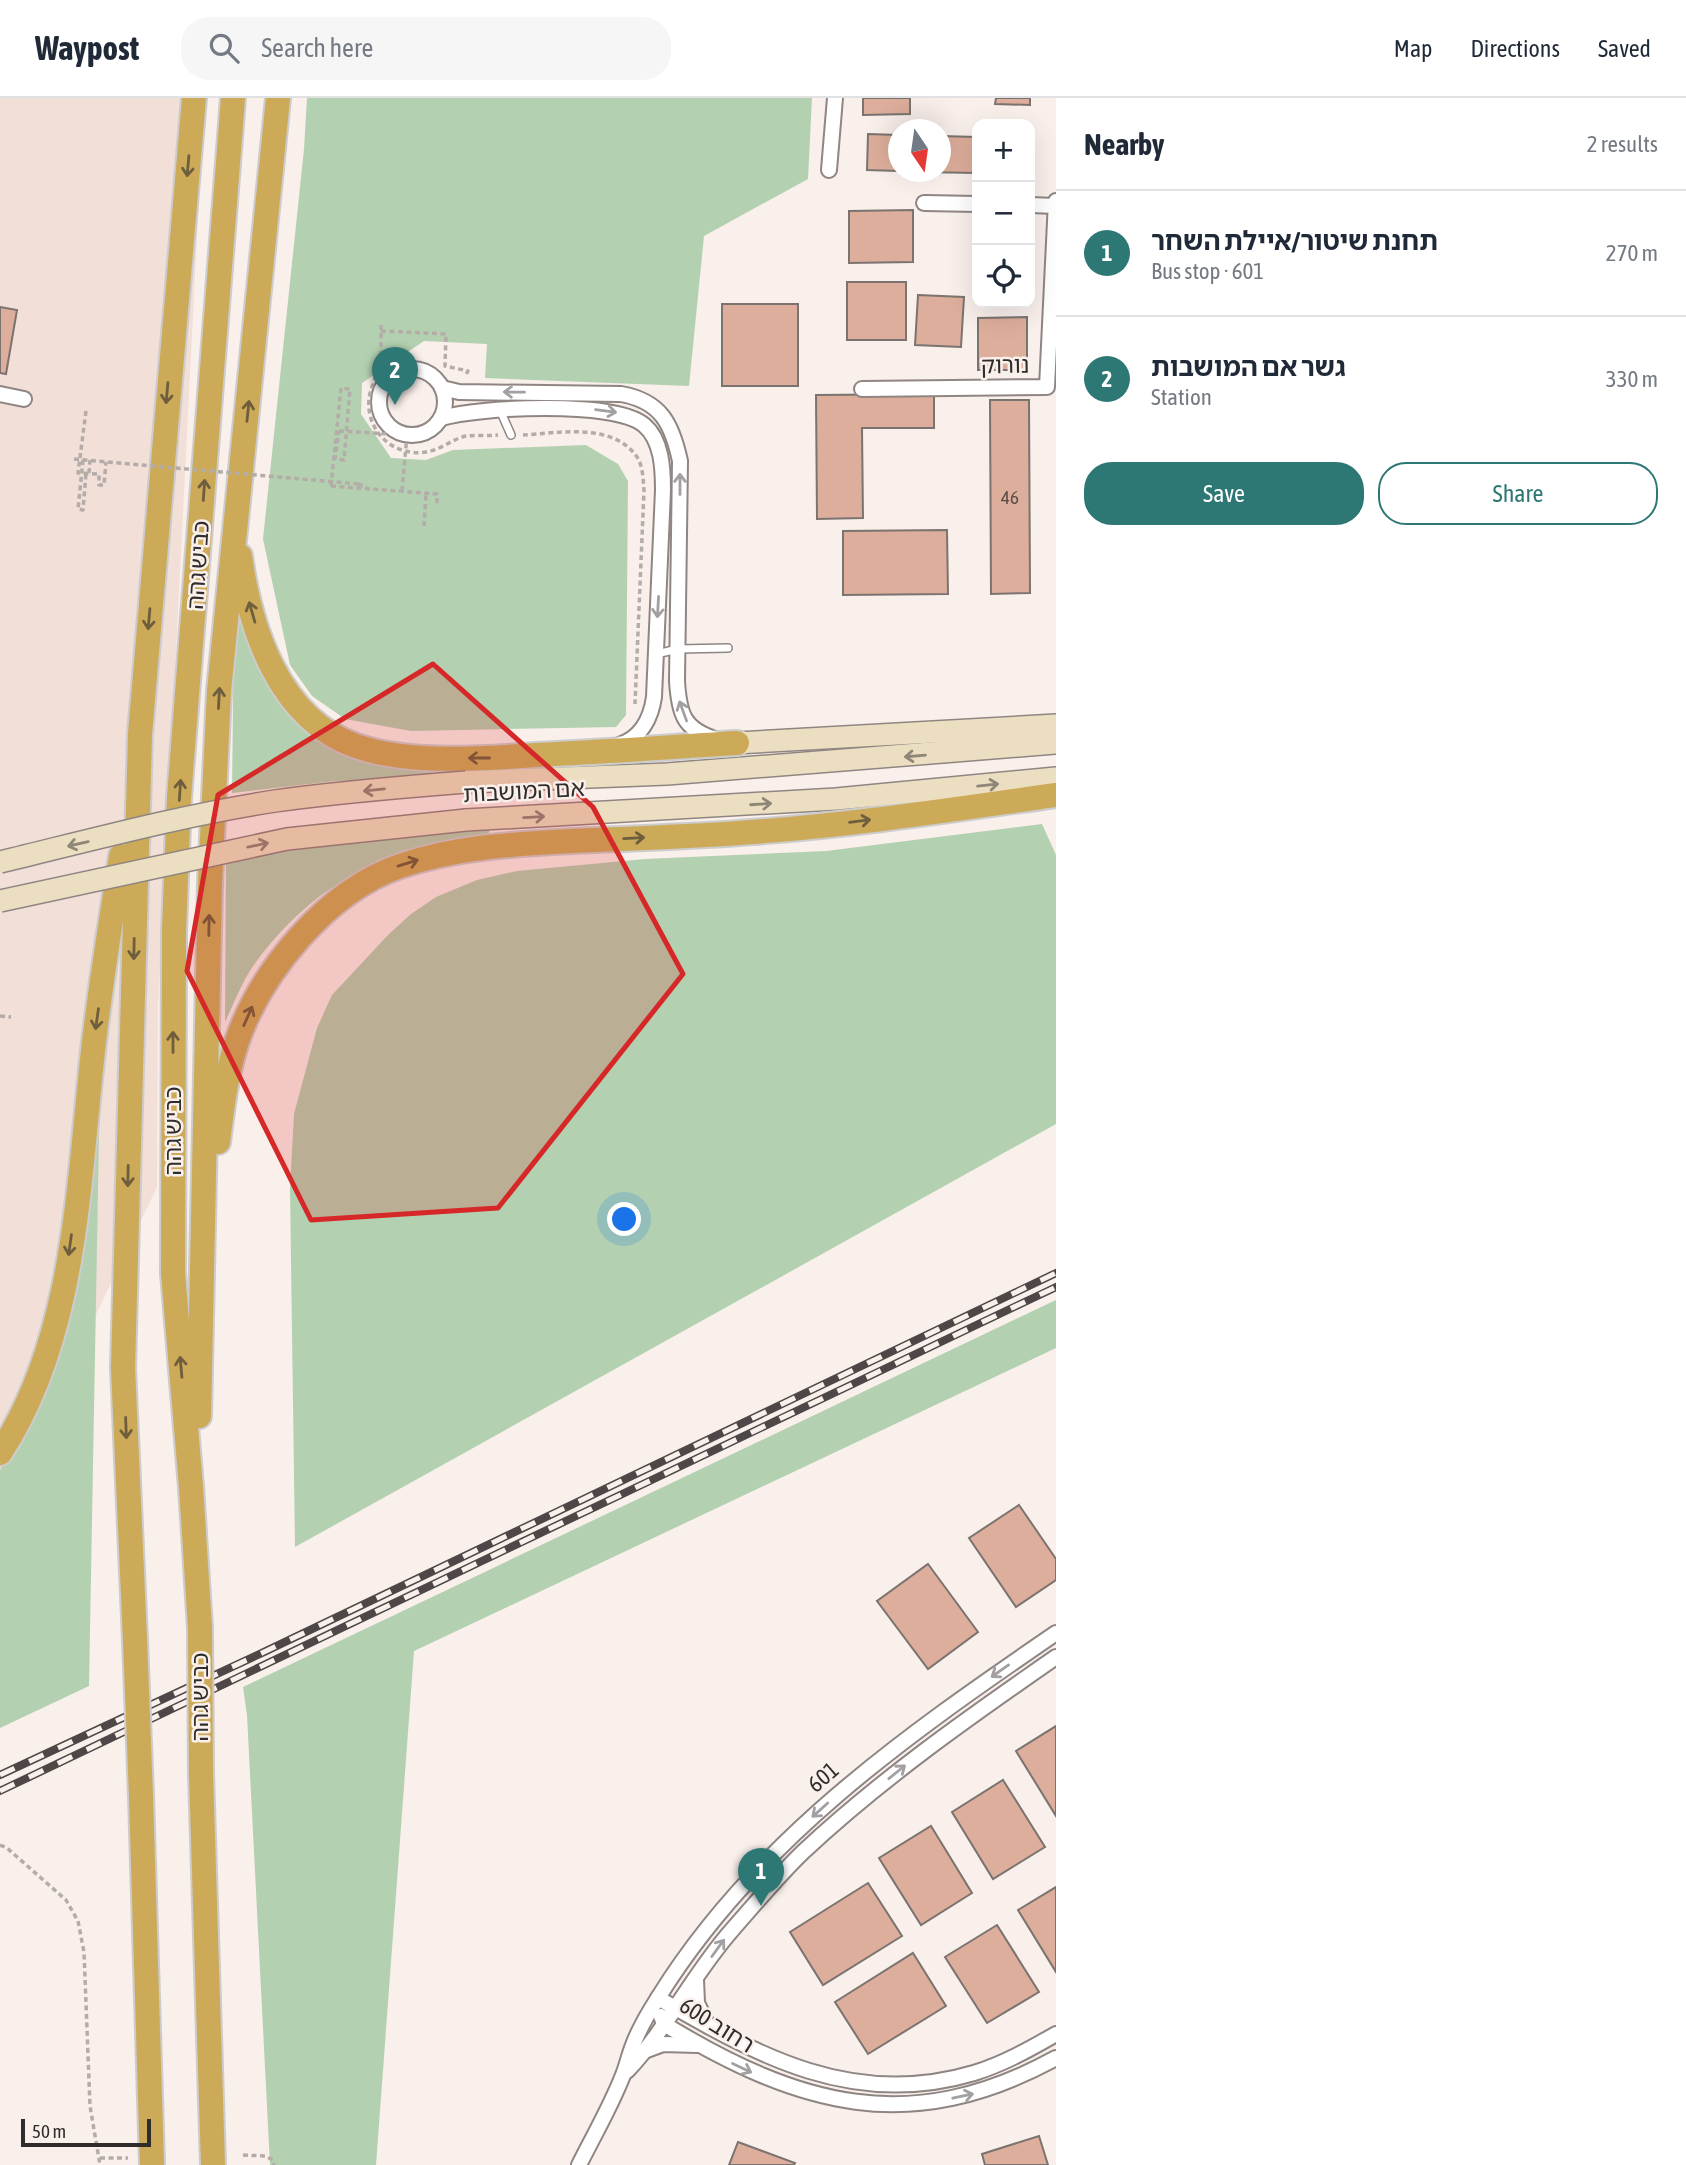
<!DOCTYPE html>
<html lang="en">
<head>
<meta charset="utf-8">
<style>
	:root { --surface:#fff; --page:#f6f6f7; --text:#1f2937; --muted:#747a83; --line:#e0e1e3; --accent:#2d7775 }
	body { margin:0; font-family:"Asap Condensed","Noto Sans Hebrew",sans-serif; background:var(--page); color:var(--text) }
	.controls { position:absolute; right:21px; top:21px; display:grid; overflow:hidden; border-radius:14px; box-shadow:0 7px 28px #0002 }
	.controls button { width:63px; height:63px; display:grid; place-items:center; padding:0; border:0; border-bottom:2px solid var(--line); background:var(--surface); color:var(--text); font:35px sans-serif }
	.compass { position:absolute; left:888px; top:21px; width:63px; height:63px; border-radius:50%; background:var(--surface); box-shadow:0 7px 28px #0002; rotate:167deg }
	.scale { position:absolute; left:21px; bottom:18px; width:130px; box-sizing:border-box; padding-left:7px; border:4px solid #302c2b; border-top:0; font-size:19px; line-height:24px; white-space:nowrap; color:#302c2b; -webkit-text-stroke:5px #f9efeb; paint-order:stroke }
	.you { position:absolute; left:625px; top:1122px; width:24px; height:24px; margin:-18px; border:5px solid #fff; border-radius:50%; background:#1a73e8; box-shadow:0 0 0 10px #1a73e833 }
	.badge { display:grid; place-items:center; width:46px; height:46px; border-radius:50%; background:var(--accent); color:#fff; font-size:23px; font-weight:700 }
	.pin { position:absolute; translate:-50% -58px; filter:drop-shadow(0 2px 4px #0008) }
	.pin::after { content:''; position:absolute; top:37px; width:24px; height:21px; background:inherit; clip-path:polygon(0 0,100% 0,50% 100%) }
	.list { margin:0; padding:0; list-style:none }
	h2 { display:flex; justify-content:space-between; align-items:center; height:91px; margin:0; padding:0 28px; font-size:30px }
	h2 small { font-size:23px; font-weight:400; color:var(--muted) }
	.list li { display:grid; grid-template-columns:46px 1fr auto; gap:21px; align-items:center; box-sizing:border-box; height:126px; padding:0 28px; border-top:2px solid var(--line) }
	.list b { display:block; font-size:26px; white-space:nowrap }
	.list p { margin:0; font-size:23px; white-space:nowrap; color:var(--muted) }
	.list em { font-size:23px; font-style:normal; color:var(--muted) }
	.actions { display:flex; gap:14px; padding:21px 28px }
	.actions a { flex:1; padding:16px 0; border:2px solid var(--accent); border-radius:28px; text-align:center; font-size:24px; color:var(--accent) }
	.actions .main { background:var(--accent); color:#fff }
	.icon { flex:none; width:38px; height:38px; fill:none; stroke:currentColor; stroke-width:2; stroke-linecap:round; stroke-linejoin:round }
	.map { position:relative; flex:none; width:1056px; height:2067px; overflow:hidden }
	header { display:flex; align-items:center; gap:42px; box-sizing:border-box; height:98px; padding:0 35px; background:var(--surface); border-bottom:2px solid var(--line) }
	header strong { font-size:33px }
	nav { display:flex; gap:38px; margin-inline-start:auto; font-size:24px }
	.search { width:490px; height:63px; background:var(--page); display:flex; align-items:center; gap:18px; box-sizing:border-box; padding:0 24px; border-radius:28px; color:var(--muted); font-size:26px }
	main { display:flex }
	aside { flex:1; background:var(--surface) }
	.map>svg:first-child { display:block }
	.built { fill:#f1dfd8 }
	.green { fill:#b3d1b0 }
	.building { fill:#ddae9b; stroke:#7b7370; stroke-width:2 }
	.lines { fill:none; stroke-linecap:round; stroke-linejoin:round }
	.service-casing { stroke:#8f8683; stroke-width:10 }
	.minor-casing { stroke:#8f8683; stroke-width:18 }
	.secondary-casing { stroke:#8f8683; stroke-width:24 }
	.trunk-casing { stroke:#cdcccc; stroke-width:28 }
	.path { stroke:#b4aca9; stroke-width:3.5; stroke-dasharray:5 3.5; stroke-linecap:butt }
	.service { stroke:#fff; stroke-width:7 }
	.minor { stroke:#fff; stroke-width:14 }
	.secondary { stroke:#ecdfc1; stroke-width:21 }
	.trunk { stroke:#ccaa58; stroke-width:24 }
	.rail-casing { stroke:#4d4847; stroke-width:8 }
	.rail { stroke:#f9efeb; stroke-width:5; stroke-dasharray:16; stroke-linecap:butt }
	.secondary-bridge-casing { stroke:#8f8683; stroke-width:24; stroke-linecap:butt }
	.trunk-bridge-casing { stroke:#cdcccc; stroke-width:28; stroke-linecap:butt }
	.path-bridge { stroke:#b4aca9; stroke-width:3.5; stroke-dasharray:5 3.5; stroke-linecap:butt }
	.secondary-bridge { stroke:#ecdfc1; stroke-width:21 }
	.trunk-bridge { stroke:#ccaa58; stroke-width:24 }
	.oneway { stroke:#6e5e3d }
	.oneway2 { stroke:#a2a0a0 }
	.oneway3 { stroke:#8e8676 }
	.marked { fill:#d62828; fill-opacity:0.2; stroke:#d62828; stroke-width:5; stroke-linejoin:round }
	.labels { text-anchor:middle; stroke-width:5; stroke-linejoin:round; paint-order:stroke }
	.number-label { font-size:19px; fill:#5b4c47 }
	.street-label { font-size:23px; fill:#302c2b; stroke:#f9efeb }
</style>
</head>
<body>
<header>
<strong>Waypost</strong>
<div class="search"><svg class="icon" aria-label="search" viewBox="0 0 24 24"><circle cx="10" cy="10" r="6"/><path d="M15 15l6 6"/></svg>Search here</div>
<nav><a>Map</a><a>Directions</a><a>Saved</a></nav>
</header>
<main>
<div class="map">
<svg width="1056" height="2067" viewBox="0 0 1056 2067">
	<rect width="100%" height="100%" fill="#f9efeb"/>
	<!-- built -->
	<path class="built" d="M0,0H204L158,907L157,1089L69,1273L0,1401Z"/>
	<!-- green -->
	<g class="green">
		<path d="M307,0H812L808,81L704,138L689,288L485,280L487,246L424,243L362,285L361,316L391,360L426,362L453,352L586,347L618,366L628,383L626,617L616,629L411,633L345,621L312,598L290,567L263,441L304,51Z"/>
		<path d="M234,518L248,522L290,615L433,663L432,680L335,683L232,695Z"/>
		<path d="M1042,726L1056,757V1026L295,1449L290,1090L294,1016L317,930L332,897L388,837L411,816L436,799L477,782L517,773L645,761L826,753Z"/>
		<path d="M492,728L485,743C451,750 417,755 384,765C331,780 282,826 251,871C241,887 233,907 225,924L226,761L283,750Z"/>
		<path d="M89,1034L99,1036L89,1588L0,1630V1372L30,1322Z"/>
		<path d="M1056,1202V1250L414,1553L376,2067H270L247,1617L243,1589Z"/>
	</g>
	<!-- building -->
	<g class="building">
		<path d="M863,0H910V16L863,17Z"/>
		<path d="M996,0H1030V7L995,6Z"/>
		<path d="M868,36L898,37V73L867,72Z"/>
		<path d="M940,38L977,39V75L922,74H940Z"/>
		<path d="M913,112V164L849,165V113Z"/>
		<rect x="847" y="184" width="59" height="58"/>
		<path d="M918,197L964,199L961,249L915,247Z"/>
		<rect x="722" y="206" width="76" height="82"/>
		<path d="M0,209L17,212L6,276L0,275Z"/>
		<path d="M1027,219V272H978V220Z"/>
		<path d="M934,296V330H862L863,420L817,421L816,297Z"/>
		<path d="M990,302H1029L1030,495L991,496Z"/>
		<path d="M947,432L948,496L843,497V433Z"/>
		<path d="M1019,1407L1056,1461V1482L1016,1509L969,1440Z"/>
		<path d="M928,1466L978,1534L928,1571L877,1503Z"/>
		<path d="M1056,1628V1718L1016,1653Z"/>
		<path d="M1003,1682L1045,1749L993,1781L952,1714Z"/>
		<path d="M931,1728L972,1795L921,1827L879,1760Z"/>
		<path d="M868,1785L902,1838L823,1887L790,1834Z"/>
		<path d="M1056,1789V1874L1018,1812Z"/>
		<path d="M997,1827L1039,1894L987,1925L945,1859Z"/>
		<path d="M913,1855L946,1908L868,1956L835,1904Z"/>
		<path d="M1039,2038L1048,2067H985L982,2056Z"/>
		<path d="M738,2044L795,2065L794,2067H729Z"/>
	</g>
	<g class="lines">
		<defs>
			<g id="service">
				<path d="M500,312L511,337"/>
				<path d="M656,556L678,551L728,550"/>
			</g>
			<g id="minor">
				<path d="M829,72L835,0"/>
				<path d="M924,105L977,106"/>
				<path d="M1030,107L1056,108"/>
				<circle cx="412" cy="304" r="33"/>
				<path d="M442,290L459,294L621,296C661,303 672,326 680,363L677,583C679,615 683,631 715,641"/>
				<path d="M862,291L1047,289L1056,103"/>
				<path d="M0,296L24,301"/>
				<path d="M441,320C479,309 614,302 644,327C662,342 663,371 663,392L654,599C651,620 641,640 619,647"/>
				<path d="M696,1882L697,1905L708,1928"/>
				<path d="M658,1900C759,1958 853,2011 974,1975C1003,1966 1030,1951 1056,1936"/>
				<path d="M661,1918L664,1926C799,2008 910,2040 1056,1960"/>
				<path d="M647,1952L663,1946L697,1947"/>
				<path d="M627,1973C667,1931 693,1876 732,1832C755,1806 778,1778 803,1754C881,1681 968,1620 1056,1559"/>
				<path d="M579,2067C594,2037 611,2008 623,1977C627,1967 629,1957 633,1947C639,1931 649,1914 658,1900C755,1743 907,1637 1056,1535"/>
			</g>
			<g id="secondary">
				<path d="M737,645L1056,627"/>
				<path d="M466,684L667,676L1056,645"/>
				<path d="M466,722L836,701L1056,680"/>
			</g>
			<g id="trunk">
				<path d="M240,458C250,531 279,621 356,648C407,666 482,661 536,657C603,654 670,649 737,645"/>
				<path d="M218,1044C222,1011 226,978 236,946C260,874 327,793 400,768C455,749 514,746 572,743C632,740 692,739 752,734C853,727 955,711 1056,697"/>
				<path d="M199,1318L210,784L219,593L278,0"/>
				<path d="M0,1355C76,1239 78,1087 93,953C100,888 111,823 121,758"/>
				<path d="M200,1530L191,1389L173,1175L174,833L179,700L233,0"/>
				<path d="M135,1542L123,1270L140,636L194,0"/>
				<path d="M201,1675L213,2067"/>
				<path d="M141,1698L152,2067"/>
			</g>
		</defs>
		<!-- service casing -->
		<use href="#service" class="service-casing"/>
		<!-- minor casing -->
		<use href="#minor" class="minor-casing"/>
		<!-- secondary casing -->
		<use href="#secondary" class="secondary-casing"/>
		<!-- trunk casing -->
		<use href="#trunk" class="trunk-casing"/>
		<!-- path -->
		<g class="path">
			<path d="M381,227C381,241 382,257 378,270C376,280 370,291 369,301C366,334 394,359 426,354C441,352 452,341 466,338C476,337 488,338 498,337"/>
			<path d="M381,233L446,236L445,268L468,273L465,278"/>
			<path d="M86,313L78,375L99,376V387H104L106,364"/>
			<path d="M339,333L407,337L402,393"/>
			<path d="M523,337C559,335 613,324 637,359C643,368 643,381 644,392L635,606"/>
			<path d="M89,375L90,362"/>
			<path d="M358,386L367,389"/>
			<path d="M331,388L437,396V406"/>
			<path d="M424,428L426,395"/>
			<path d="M0,918L11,919"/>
			<path d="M0,1747L7,1750L66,1802L78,1823L84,1854L90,2008L100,2067"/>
			<path d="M243,2057L265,2058L273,2062L274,2067"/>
			<path d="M100,2060H128"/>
		</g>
		<!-- service -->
		<use href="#service" class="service"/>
		<!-- minor -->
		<use href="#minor" class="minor"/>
		<!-- secondary -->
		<use href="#secondary" class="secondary"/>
		<!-- trunk -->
		<use href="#trunk" class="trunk"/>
		<defs>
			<g id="rail">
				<path d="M0,1677L264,1554L1056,1175"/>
				<path d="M0,1693L1056,1189"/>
			</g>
		</defs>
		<!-- rail casing -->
		<use href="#rail" class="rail-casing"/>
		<!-- rail -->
		<use href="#rail" class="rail"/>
		<defs>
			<g id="secondary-bridge">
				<path d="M0,764C91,742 183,717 275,703C339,694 402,689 466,684"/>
				<path d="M0,803L287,741L466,722"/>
			</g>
			<g id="trunk-bridge">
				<path d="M200,1530L201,1675"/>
				<path d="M135,1542L141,1698"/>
			</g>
		</defs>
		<!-- secondary-bridge casing -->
		<use href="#secondary-bridge" class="secondary-bridge-casing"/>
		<!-- trunk-bridge casing -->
		<use href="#trunk-bridge" class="trunk-bridge-casing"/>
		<!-- path-bridge -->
		<g class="path-bridge">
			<path d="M74,361L358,386"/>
			<path d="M83,362L78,411L83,412L86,375"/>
			<path d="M331,388L341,290L350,291L344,362L335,361L339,333"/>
		</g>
		<!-- secondary-bridge -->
		<use href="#secondary-bridge" class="secondary-bridge"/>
		<!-- trunk-bridge -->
		<use href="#trunk-bridge" class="trunk-bridge"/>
	</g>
	<!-- one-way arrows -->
	<defs><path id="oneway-shaft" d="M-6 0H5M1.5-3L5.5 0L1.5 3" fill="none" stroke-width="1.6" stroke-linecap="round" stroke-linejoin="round" transform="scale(1.75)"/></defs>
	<g class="oneway">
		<use href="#oneway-shaft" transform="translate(188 68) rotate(95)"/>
		<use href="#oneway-shaft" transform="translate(167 295) rotate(95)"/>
		<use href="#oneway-shaft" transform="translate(248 313) rotate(-84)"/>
		<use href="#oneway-shaft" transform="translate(204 392) rotate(-86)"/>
		<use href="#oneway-shaft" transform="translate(252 514) rotate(-106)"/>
		<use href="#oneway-shaft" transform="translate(149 521) rotate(95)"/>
		<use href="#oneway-shaft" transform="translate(219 600) rotate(-87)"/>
		<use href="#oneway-shaft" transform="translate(479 660) rotate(-180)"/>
		<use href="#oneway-shaft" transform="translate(180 692) rotate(-86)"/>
		<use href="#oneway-shaft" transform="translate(860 723) rotate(-7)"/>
		<use href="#oneway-shaft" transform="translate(634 740) rotate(-3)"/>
		<use href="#oneway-shaft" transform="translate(408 765) rotate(-17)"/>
		<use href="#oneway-shaft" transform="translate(209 827) rotate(-89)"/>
		<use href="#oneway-shaft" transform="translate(134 851) rotate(91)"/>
		<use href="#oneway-shaft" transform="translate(248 918) rotate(-66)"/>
		<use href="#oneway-shaft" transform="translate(97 921) rotate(98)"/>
		<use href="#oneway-shaft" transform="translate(173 944) rotate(-90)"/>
		<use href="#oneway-shaft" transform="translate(128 1078) rotate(91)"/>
		<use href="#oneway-shaft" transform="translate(70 1147) rotate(98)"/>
		<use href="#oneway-shaft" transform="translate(181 1269) rotate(-95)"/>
		<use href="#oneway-shaft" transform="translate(126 1330) rotate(88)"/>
	</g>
	<g class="oneway2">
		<use href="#oneway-shaft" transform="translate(514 294) rotate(-179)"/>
		<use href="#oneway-shaft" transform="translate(606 313) rotate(7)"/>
		<use href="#oneway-shaft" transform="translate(680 386) rotate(-90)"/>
		<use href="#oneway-shaft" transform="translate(658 509) rotate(93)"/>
		<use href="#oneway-shaft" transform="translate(683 613) rotate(-110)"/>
		<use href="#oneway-shaft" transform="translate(1000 1573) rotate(145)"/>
		<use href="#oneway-shaft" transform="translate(897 1674) rotate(-39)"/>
		<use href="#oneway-shaft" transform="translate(820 1712) rotate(138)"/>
		<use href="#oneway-shaft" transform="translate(718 1850) rotate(-54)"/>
		<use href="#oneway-shaft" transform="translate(742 1970) rotate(26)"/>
		<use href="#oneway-shaft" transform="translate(963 1998) rotate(-12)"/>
	</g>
	<g class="oneway3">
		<use href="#oneway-shaft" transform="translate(915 658) rotate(175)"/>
		<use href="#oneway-shaft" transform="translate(988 687) rotate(-6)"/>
		<use href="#oneway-shaft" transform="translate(374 692) rotate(174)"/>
		<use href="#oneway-shaft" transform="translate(761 706) rotate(-4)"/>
		<use href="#oneway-shaft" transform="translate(534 719) rotate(-3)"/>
		<use href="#oneway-shaft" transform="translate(78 746) rotate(167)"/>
		<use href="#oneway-shaft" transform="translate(258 747) rotate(-12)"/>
	</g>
	<!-- marked area -->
	<path class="marked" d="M433,566L593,709L683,876L498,1110L311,1122L187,873L218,697Z"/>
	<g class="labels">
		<!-- number labels -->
		<g class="number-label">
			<text x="1010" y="406">46</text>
		</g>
		<!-- street labels -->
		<g class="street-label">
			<text transform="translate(1005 267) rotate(-1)" y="8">נורוק</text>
			<text transform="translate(198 467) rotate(-86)" y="8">כביש גהה</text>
			<text transform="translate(524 693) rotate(-3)" y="8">אם המושבות</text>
			<text transform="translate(173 1033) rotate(-90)" y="8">כביש גהה</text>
			<text transform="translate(200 1599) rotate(-90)" y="8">כביש גהה</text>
			<text transform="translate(823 1679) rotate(-41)" y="8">601</text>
			<text transform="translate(717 1927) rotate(32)" y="8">רחוב 600</text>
		</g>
	</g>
</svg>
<div class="controls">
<button>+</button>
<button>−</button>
<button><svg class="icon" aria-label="locate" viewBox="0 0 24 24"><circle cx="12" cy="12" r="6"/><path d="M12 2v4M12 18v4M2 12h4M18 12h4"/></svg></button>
</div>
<svg class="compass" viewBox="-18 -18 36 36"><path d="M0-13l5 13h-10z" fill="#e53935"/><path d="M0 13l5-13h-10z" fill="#747a83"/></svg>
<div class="scale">50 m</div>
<div class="you"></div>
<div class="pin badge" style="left:761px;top:1808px">1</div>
<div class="pin badge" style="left:395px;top:307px">2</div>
</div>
<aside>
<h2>Nearby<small>2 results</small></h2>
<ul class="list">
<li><span class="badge">1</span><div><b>תחנת שיטור/איילת השחר</b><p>Bus stop · 601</p></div><em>270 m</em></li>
<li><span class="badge">2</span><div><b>גשר אם המושבות</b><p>Station</p></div><em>330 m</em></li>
</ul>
<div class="actions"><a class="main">Save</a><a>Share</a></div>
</aside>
</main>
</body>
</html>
